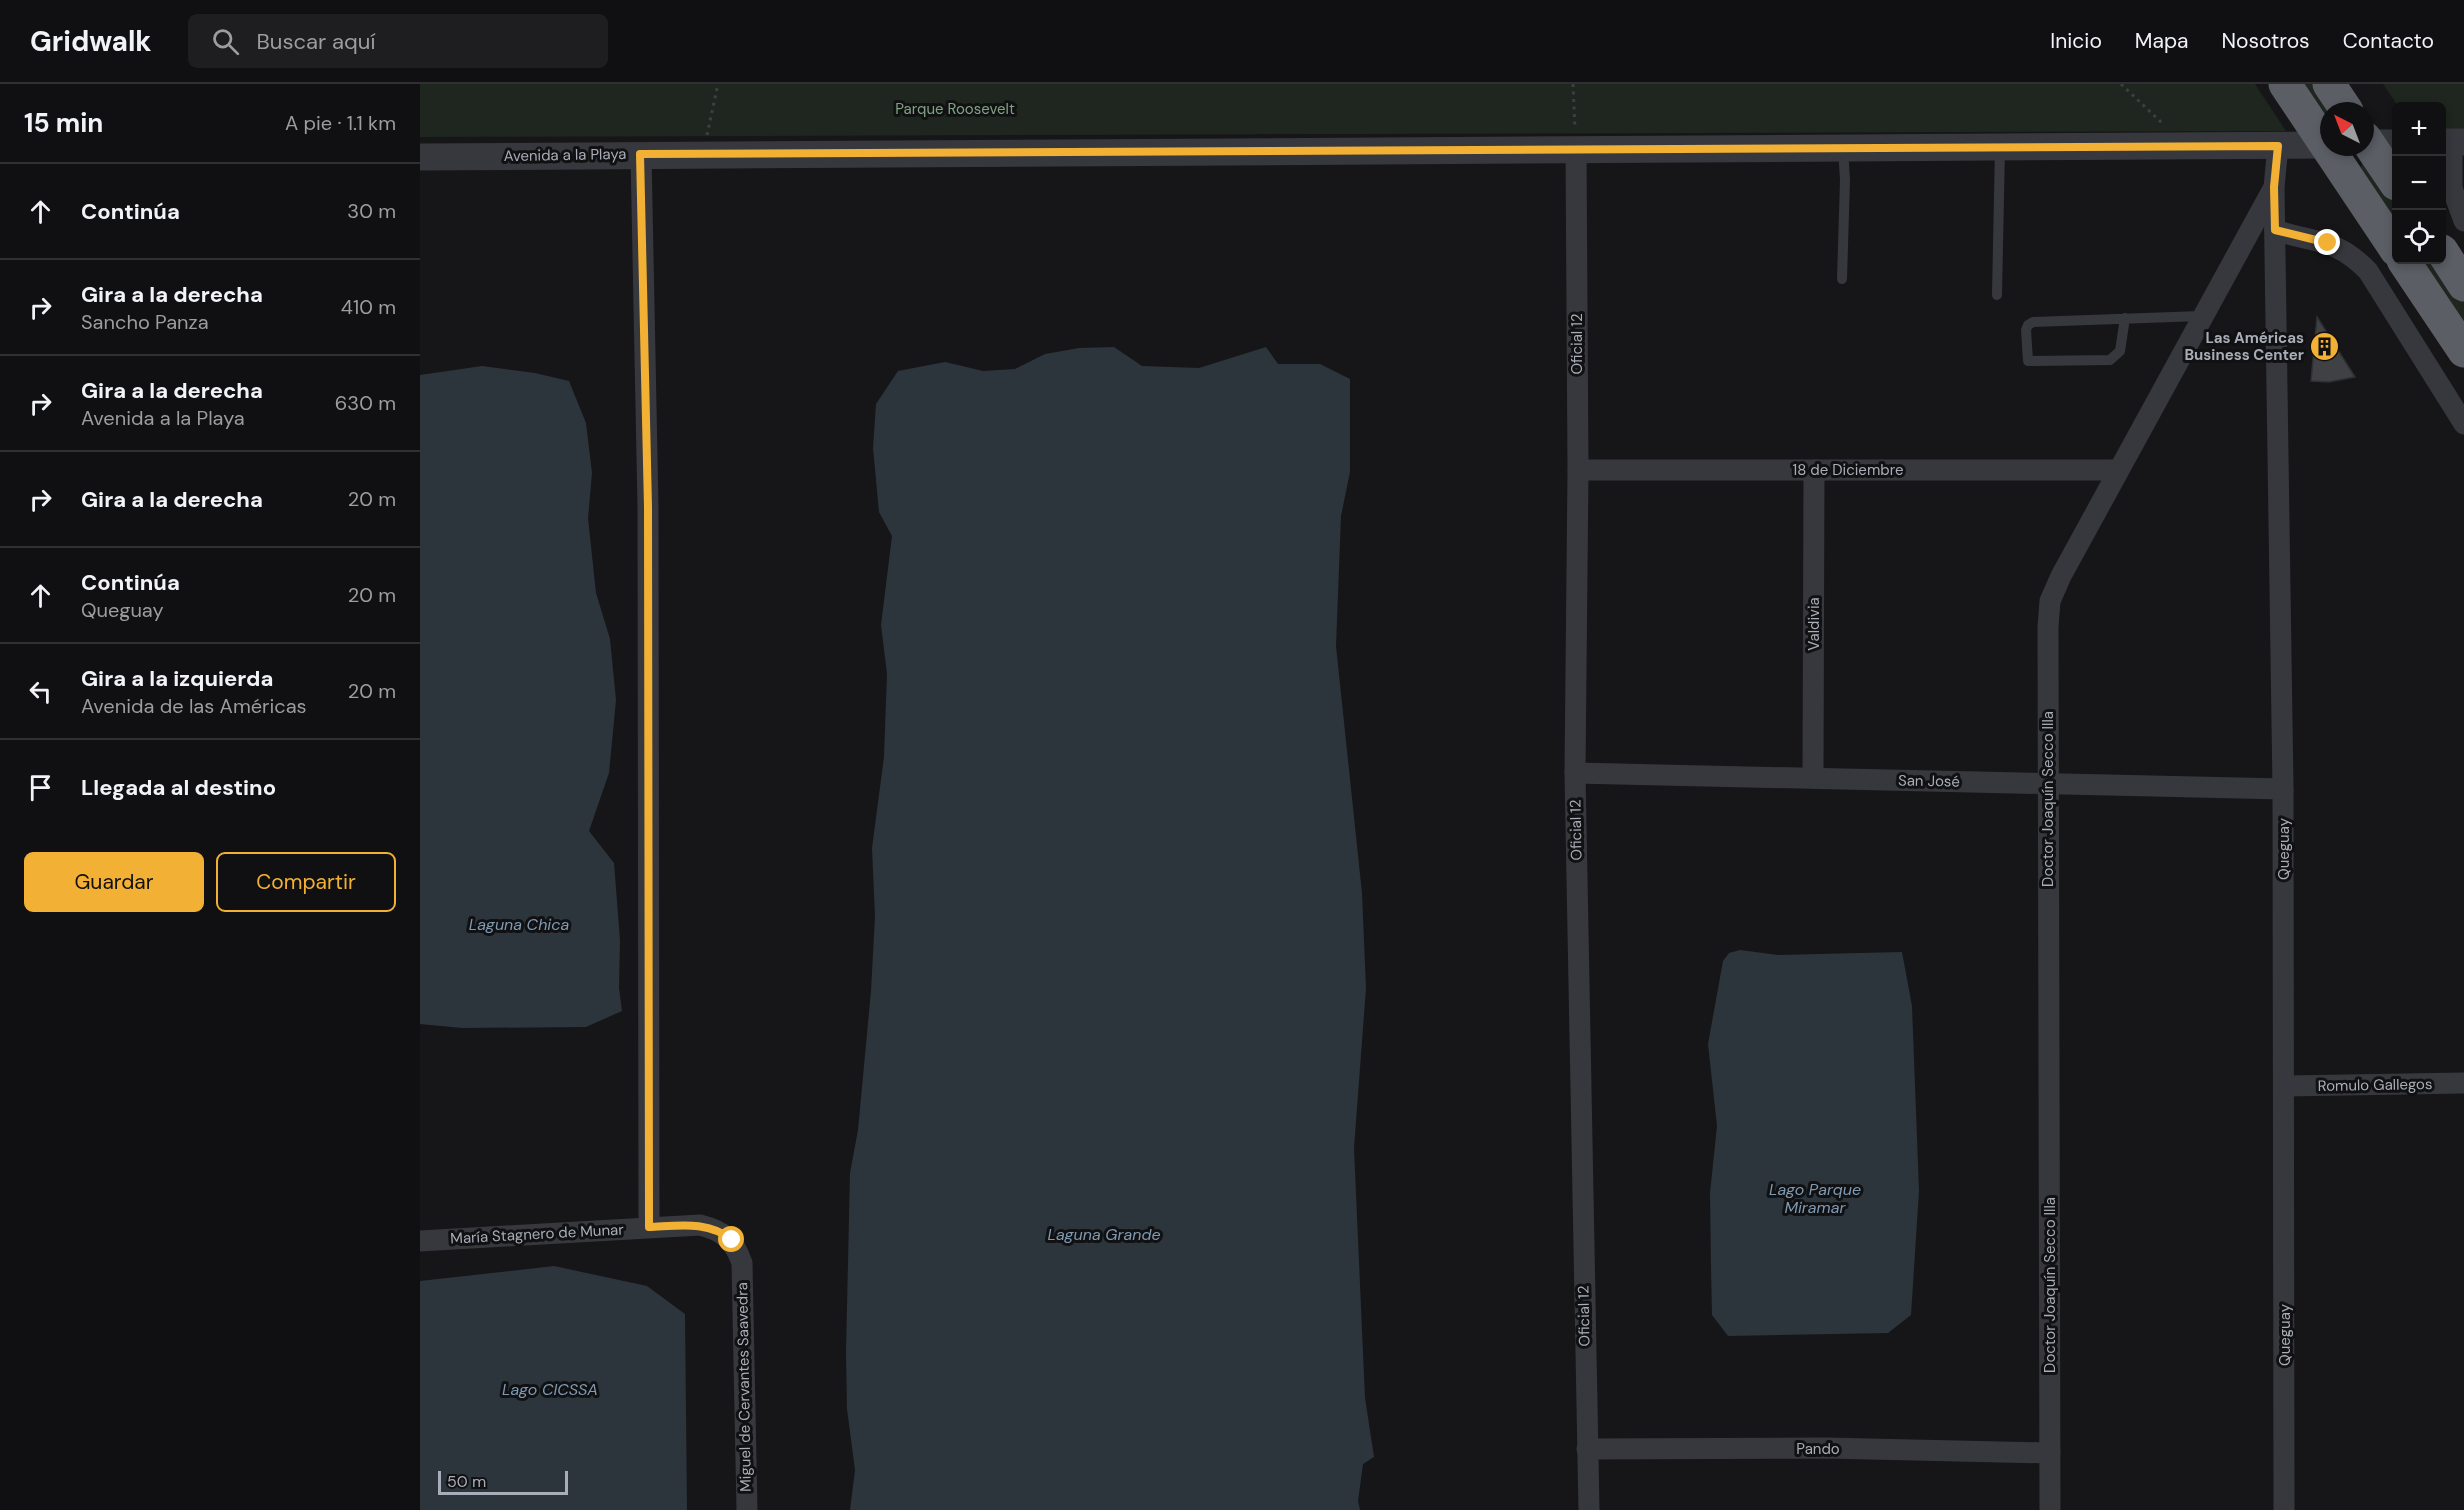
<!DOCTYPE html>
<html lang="es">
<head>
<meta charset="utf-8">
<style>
	:root { --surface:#101012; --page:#1e1e20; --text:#f1f3f6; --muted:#9c9d9f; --line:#303032; --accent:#f2b134 }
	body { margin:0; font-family:"DM Sans",sans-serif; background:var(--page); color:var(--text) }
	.controls { position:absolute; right:18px; top:18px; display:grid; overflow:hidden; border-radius:9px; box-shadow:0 3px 9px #0003 }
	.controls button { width:54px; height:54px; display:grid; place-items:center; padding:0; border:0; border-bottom:2px solid var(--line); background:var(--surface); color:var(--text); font:30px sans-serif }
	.compass { position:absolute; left:1900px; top:18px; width:54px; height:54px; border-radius:50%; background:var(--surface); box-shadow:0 3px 9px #0003; rotate:318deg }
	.scale { position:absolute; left:18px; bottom:15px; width:130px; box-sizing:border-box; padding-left:6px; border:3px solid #a8adb8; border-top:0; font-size:16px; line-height:21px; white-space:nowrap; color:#a8adb8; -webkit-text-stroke:4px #111113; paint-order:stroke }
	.stop { position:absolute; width:18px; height:18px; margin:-14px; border:4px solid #f2b134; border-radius:50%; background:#fff }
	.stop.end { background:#f2b134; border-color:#fff; box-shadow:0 2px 6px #0008 }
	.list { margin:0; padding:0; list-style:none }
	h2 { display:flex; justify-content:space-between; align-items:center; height:78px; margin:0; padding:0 24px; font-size:26px }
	h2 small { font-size:20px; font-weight:400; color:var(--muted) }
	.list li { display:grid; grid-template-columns:39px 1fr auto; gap:18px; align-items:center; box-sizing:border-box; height:96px; padding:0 24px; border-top:2px solid var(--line) }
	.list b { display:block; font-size:22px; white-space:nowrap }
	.list p { margin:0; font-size:20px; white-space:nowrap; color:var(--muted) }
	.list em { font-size:20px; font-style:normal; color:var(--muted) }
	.actions { display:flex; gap:12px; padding:18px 24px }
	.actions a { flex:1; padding:14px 0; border:2px solid var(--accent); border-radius:9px; text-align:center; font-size:21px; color:var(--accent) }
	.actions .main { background:var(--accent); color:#111 }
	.icon { flex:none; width:33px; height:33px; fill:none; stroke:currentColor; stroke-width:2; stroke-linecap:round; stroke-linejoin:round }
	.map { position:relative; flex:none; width:2044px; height:1426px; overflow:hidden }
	header { display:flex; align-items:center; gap:36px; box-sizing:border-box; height:84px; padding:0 30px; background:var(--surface); border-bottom:2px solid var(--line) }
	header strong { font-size:28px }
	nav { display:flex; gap:33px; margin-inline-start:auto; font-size:21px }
	.search { width:420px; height:54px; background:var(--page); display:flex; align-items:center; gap:15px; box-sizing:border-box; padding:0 21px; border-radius:9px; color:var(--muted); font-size:22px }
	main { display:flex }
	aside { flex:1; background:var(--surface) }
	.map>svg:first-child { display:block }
	.green { fill:#1e261f }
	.water { fill:#2c353c }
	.building { fill:#404145; stroke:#303034; stroke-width:1.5 }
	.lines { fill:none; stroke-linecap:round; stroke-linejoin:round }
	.path { stroke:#3d3f44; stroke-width:3; stroke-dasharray:3 4.5; stroke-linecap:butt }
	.service { stroke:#37383d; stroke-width:10 }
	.minor { stroke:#37383d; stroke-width:21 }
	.tertiary { stroke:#37383d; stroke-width:27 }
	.trunk { stroke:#5b5e65; stroke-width:33 }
	.route { stroke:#f2b134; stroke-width:8 }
	.labels { text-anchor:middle; stroke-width:6; stroke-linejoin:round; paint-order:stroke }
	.park-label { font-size:15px; fill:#7fa381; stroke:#111113 }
	.street-label { font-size:15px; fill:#a8adb8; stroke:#111113 }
	.poi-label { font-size:15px; font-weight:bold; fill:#a8adb8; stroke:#111113; text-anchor:end }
	.water-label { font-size:16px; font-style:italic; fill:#7f9bb3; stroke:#111113 }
</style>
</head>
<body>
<header>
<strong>Gridwalk</strong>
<div class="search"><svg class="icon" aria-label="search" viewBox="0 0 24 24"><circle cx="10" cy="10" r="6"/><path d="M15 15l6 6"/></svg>Buscar aquí</div>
<nav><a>Inicio</a><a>Mapa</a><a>Nosotros</a><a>Contacto</a></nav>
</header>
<main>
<aside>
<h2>15 min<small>A pie · 1.1 km</small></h2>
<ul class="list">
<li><svg class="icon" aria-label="ahead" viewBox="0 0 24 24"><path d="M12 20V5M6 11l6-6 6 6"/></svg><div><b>Continúa</b></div><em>30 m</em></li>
<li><svg class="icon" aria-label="right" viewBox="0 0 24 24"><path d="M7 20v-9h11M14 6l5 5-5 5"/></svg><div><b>Gira a la derecha</b><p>Sancho Panza</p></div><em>410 m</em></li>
<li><svg class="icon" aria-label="right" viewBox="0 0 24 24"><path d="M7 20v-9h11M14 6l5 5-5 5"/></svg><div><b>Gira a la derecha</b><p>Avenida a la Playa</p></div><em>630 m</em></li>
<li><svg class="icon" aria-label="right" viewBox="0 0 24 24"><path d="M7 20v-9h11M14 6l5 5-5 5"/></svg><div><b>Gira a la derecha</b></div><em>20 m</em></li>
<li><svg class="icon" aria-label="ahead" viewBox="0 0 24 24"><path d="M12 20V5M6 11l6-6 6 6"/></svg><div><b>Continúa</b><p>Queguay</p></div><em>20 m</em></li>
<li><svg class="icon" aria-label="left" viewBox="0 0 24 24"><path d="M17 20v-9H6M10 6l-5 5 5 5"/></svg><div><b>Gira a la izquierda</b><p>Avenida de las Américas</p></div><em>20 m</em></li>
<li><svg class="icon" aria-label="arrive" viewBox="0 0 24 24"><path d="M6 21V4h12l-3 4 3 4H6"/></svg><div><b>Llegada al destino</b></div></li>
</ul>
<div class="actions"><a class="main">Guardar</a><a>Compartir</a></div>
</aside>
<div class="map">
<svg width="2044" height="1426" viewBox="0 0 2044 1426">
	<rect width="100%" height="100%" fill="#161618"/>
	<!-- green -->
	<g class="green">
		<path d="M0,0H1835L1866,47L0,53Z"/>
		<path d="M1885,0H1898L1909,27V36Z"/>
		<path d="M1963,0H2044V47H2022V22H1978Z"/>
		<path d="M1943,78H1949L1976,118V152L1940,86Z"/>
		<path d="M1992,176H2015L2044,218V252Z"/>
	</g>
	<!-- water -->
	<g class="water">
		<path d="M694,263L722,282L779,284L846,263L858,280H900L930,295V388L921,432L916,562L942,809L946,904L934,1064L945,1314L954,1373L943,1380L938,1417L940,1426H430L435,1386L427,1325L426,1268L430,1089L438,1046L451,907L455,832L452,764L464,673L467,590L461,541L472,452L459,428L453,364L456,320L478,287L525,278L563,287L595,285L625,270L659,264Z"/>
		<path d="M62,282L115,289L149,297L166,339L172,389L168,434L176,509L190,555L196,616L189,689L169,747L194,779L200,856L199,904L202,927L166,943L42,944L0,940V291Z"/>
		<path d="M1320,866L1358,871L1482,868L1492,922L1499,1107L1491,1231L1468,1249L1308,1252L1292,1231L1291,1182L1290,1109L1297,1042L1288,960L1303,877L1309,869Z"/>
		<path d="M134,1182L227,1202L265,1230L267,1426H0V1197Z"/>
	</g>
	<!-- building -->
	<path class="building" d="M1897,233L1935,293L1909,298L1891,297Z"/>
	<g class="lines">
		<!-- path -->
		<g class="path">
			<path d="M1153,0L1155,45"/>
			<path d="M1701,0L1743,40"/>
			<path d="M287,51L298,0"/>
		</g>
		<!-- service -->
		<g class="service">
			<path d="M1422,195L1425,96L1423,65"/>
			<path d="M1577,211L1580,64"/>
			<path d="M1705,234L1700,267L1690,276L1608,277L1606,246L1608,241L1613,238L1781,232"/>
		</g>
		<!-- minor -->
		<g class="minor">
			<path d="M2032,58V104L2044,137"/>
			<path d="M1156,65L1158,386L1155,689L1169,1426"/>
			<path d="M221,70L228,423L229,1143"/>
			<path d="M1854,104L1863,705L1864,1426"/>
			<path d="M1855,146C1896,160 1915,153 1948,187L2044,340"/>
			<path d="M1158,386H1697"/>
			<path d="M1155,689L1863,705"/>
			<path d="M1393,694L1394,386"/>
			<path d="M1865,1002L2044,999"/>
			<path d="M0,1157L280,1141C304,1147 314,1156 322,1179L327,1426"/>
			<path d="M1167,1365L1406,1364L1630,1369"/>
			<path d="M1630,1426L1628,543L1630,517L1641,492L1854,103L1858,62"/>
		</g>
		<!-- tertiary -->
		<g class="tertiary">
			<path d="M2022,58H2044"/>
			<path d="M1945,59H1976"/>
			<path d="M0,73L1909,61"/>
		</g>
		<!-- trunk -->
		<g class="trunk">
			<path d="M1865,0L1976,166"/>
			<path d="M1909,0L1927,27"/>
			<path d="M1945,54L1976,100"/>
			<path d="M2022,167L2044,201"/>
			<path d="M1983,176L2044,267"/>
		</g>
	</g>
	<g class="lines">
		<!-- route -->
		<path class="route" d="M312,1156C288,1136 257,1142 229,1143L228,423L220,70L1858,62L1854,103L1855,146L1908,159"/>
	</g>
	<!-- icons -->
	<defs>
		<symbol id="building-disc" viewBox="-11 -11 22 22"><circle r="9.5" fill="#f2b134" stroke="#111113"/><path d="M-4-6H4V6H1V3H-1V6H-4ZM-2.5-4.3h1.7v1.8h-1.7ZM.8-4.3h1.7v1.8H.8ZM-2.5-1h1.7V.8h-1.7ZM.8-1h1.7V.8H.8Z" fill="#111"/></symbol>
	</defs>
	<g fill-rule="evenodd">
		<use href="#building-disc" x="1888" y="246" width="33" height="33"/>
	</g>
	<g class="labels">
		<!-- park labels -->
		<g class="park-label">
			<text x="535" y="30">Parque Roosevelt</text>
		</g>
		<!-- street labels -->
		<g class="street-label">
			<text transform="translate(145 71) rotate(-1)" y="5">Avenida a la Playa</text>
			<text transform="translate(1157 260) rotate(-90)" y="5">Oficial 12</text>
			<text x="1428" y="391">18 de Diciembre</text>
			<text transform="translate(1394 540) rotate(-90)" y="5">Valdivia</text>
			<text transform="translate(1509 697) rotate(1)" y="5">San José</text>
			<text transform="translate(1628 715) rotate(-90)" y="5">Doctor Joaquín Secco Illa</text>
			<text transform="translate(1156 746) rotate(-91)" y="5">Oficial 12</text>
			<text transform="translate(1864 765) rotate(-90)" y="5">Queguay</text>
			<text transform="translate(1955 1001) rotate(-1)" y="5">Romulo Gallegos</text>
			<text transform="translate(117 1150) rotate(-3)" y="5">María Stagnero de Munar</text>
			<text transform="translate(1630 1201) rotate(-90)" y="5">Doctor Joaquín Secco Illa</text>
			<text transform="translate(1164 1232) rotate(-91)" y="5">Oficial 12</text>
			<text transform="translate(1865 1251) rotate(-90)" y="5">Queguay</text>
			<text transform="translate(324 1303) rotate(-91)" y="5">Miguel de Cervantes Saavedra</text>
			<text x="1398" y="1370">Pando</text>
		</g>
		<!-- poi labels -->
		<g class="poi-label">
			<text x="1884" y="259">Las Américas<tspan x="1884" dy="17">Business Center</tspan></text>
		</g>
		<!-- water labels -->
		<g class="water-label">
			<text x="99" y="846">Laguna Chica</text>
			<text x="1395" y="1111">Lago Parque<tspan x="1395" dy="18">Miramar</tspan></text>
			<text x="684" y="1156">Laguna Grande</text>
			<text x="130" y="1311">Lago CICSSA</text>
		</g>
	</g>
</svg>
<div class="controls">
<button>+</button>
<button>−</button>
<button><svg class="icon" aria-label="locate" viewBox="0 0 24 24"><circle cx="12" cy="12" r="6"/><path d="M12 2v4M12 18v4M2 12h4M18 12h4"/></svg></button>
</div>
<svg class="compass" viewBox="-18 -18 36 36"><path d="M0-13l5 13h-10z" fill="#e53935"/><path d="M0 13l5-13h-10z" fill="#9c9d9f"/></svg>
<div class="scale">50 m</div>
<div class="stop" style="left:312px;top:1156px"></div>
<div class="stop end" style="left:1908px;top:159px"></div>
</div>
</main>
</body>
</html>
